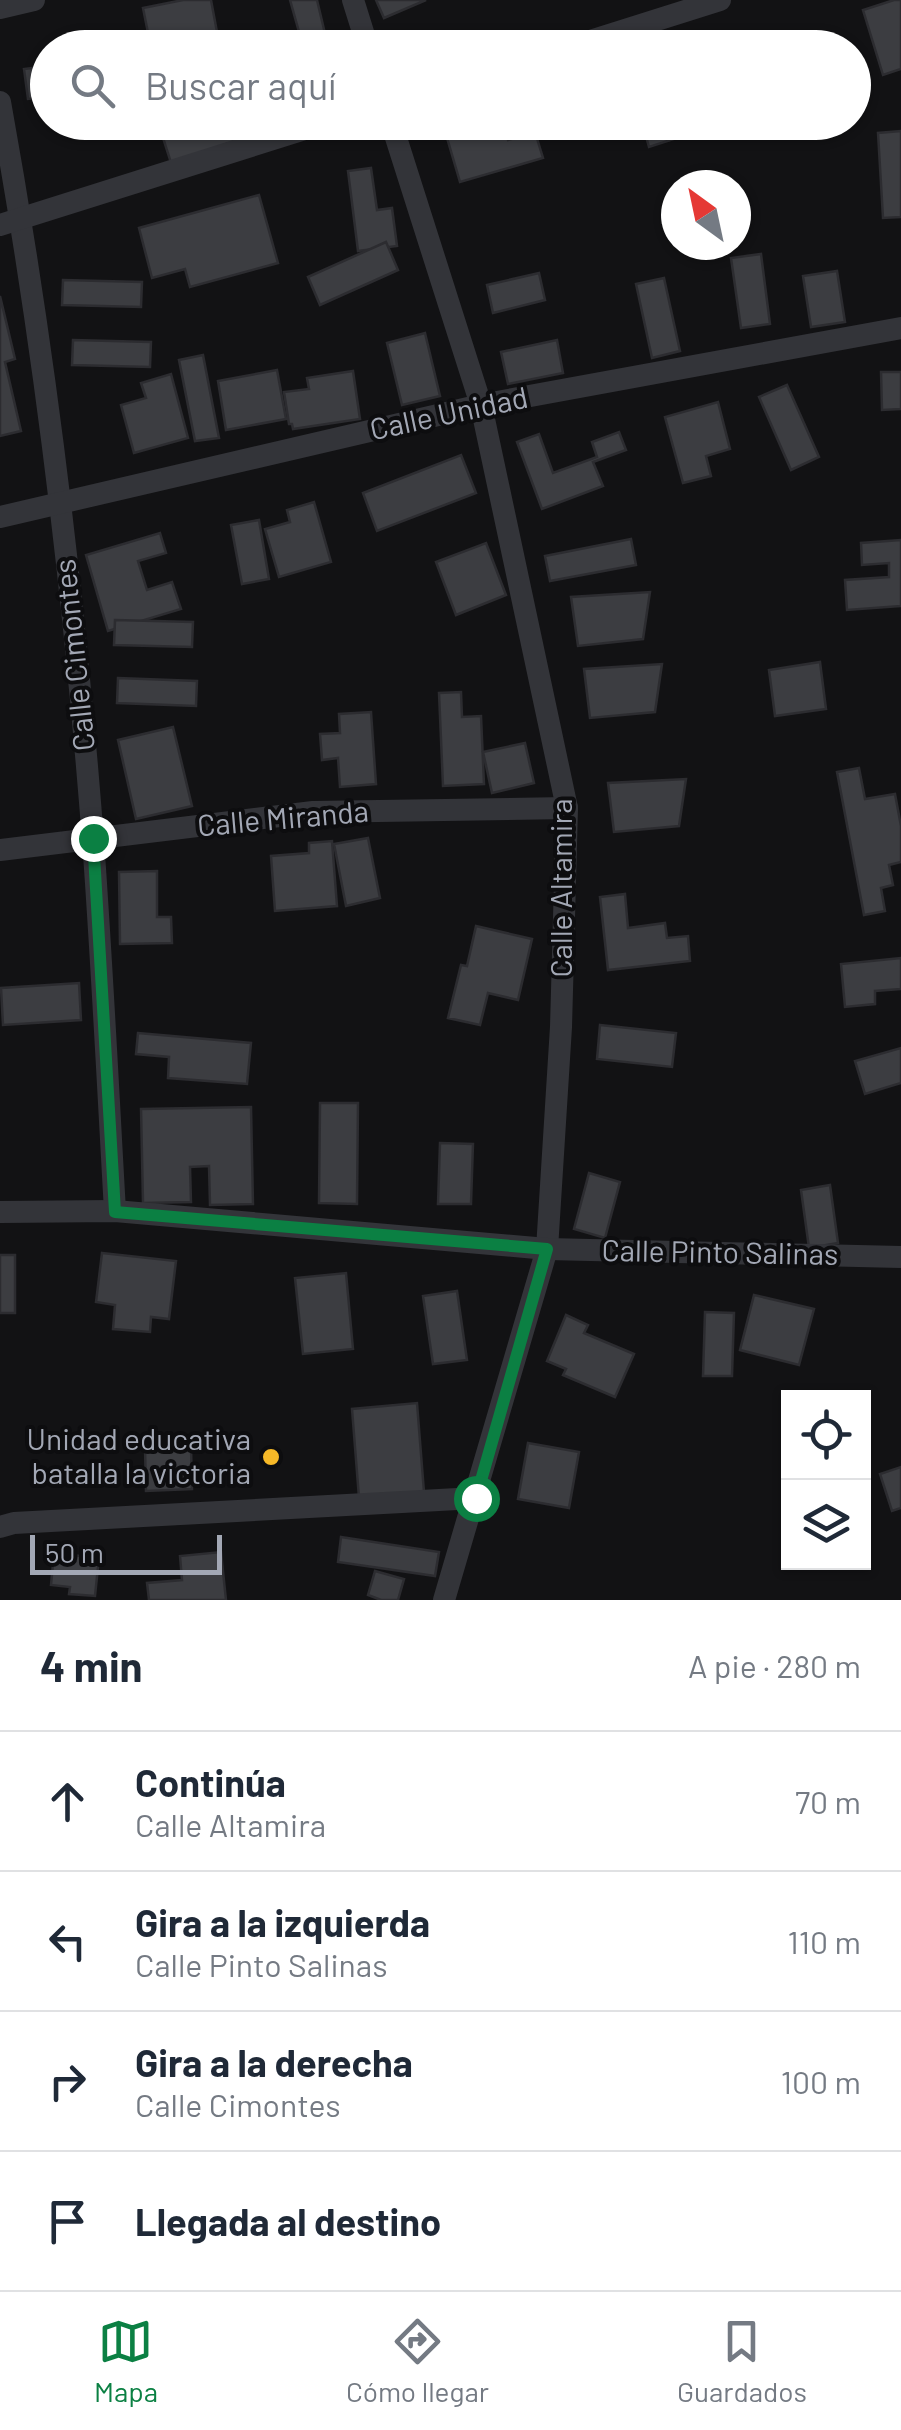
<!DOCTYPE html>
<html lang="es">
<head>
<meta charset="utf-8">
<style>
	:root { --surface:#fff; --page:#f2f2f3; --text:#1f2937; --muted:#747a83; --line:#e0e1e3; --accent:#0b8043 }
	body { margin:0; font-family:Barlow,sans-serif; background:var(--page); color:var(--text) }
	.controls { position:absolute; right:30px; bottom:30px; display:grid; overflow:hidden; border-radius:0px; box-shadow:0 2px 8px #0004 }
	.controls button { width:90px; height:90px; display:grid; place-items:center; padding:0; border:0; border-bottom:2px solid var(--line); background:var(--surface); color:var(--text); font:50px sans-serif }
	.compass { position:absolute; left:661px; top:170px; width:90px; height:90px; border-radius:50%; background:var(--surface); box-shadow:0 2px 8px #0004; rotate:327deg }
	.scale { position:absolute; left:30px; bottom:25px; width:192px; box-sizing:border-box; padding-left:10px; border:5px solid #a3a8b5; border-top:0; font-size:28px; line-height:35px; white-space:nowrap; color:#a3a8b5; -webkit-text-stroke:8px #0d0d0f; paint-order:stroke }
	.stop { position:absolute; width:30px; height:30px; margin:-22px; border:8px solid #0b8043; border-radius:50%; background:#fff }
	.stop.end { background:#0b8043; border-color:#fff; box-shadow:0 2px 10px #0008 }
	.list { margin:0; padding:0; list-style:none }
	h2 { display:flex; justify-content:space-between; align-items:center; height:130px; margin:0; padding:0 40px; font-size:42px }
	h2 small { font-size:32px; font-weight:400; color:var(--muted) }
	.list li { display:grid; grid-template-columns:65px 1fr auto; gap:30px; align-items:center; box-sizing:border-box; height:140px; padding:0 40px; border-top:2px solid var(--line) }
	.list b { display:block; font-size:38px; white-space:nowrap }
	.list p { margin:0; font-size:32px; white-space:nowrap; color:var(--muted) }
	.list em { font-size:32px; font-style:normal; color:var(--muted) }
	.icon { flex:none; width:55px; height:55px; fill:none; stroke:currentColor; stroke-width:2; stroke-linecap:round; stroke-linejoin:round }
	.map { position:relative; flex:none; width:901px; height:1600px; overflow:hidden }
	.search { position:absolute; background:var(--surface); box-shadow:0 2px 8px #0004; left:30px; right:30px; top:30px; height:110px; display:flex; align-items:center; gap:25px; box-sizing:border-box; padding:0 35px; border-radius:55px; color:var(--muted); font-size:38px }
	.sheet { height:690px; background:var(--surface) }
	nav { display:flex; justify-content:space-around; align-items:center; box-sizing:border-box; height:140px; border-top:2px solid var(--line); background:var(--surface); font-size:28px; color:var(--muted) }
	nav a { display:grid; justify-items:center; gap:5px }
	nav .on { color:var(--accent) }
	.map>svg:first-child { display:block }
	.building { fill:#3c3d41; stroke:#2c2c30; stroke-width:2.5 }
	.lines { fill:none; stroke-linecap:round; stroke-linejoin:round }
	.street { stroke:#333439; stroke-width:22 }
	.route { stroke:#0b8043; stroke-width:12 }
	.poi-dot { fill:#f7b928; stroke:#0d0d0f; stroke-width:4 }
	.labels { text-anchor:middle; stroke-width:8; stroke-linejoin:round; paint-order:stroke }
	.street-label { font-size:30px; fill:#a3a8b5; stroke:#0d0d0f }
	.poi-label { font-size:30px; fill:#a3a8b5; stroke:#0d0d0f; text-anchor:end }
</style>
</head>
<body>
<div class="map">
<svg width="901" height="1600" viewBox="0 0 901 1600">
	<rect width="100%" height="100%" fill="#121214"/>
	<!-- building -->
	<g class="building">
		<path d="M183,0H211L220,48H151L143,8Z"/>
		<path d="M290,0H317L327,42L303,46Z"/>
		<path d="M376,0H426L384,18Z"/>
		<path d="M894,0H901V69L883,75L863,10Z"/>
		<path d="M822,33L827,48H792L791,44Z"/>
		<path d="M48,66V97L28,99L24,69Z"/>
		<path d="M158,122H284L285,124L171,163Z"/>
		<path d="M492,122H503L508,140L535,132L543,158L460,182L445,131L461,126L463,131Z"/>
		<path d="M642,122H675L680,137L649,147Z"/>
		<path d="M901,131V217L883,218L878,133Z"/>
		<path d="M371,168L377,210L392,208L397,246L358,251L348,171Z"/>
		<path d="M259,195L278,263L190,287L185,269L152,278L139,228Z"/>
		<path d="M386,242L398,270L320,305L308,277Z"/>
		<path d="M761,254L770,324L741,328L731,258Z"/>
		<path d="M837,271L845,322L811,327L803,276Z"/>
		<path d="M539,273L545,300L493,313L487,285Z"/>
		<path d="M664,278L680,351L652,358L636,284Z"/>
		<path d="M63,280L142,282L141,307L62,305Z"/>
		<path d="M0,296L15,359L5,362L21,431L0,436Z"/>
		<path d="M425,333L440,396L402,405L387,343Z"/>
		<path d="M73,340L151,342L150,367L72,365Z"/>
		<path d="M557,340L563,373L508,384L501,352Z"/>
		<path d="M203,355L219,438L195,441L179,360Z"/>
		<path d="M277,370L286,419L226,430L218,381Z"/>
		<path d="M353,371L360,419L293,429L292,424H289L284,392L309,389L307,378Z"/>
		<path d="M881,372H901V409L882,410Z"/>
		<path d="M171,374L188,438L134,453L121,405L146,398L141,383Z"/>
		<path d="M787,385L819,457L791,470L759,397Z"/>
		<path d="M718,402L730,449L706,456L711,476L683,483L665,417Z"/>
		<path d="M619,432L626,450L593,462L603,486L542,509L517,442L539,434L553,473L597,457L592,442Z"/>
		<path d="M461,455L476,493L377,531L363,493Z"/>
		<path d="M314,502L331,562L279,577L265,529L290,522L287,510Z"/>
		<path d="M259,520L269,579L242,584L231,525Z"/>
		<path d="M160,533L166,553L138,561L147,590L172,582L181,609L108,631L86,555Z"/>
		<path d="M631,539L636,565L550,581L545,556Z"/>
		<path d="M901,540V606L847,610L845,580L889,577V563L862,565L861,543Z"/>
		<path d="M486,543L506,595L456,615L436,562Z"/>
		<path d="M650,592L643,639L578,646L571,597Z"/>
		<path d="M115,620L193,622L192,647L114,645Z"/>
		<path d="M820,662L826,709L775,716L769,670Z"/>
		<path d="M662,664L655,712L590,718L584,669Z"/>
		<path d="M118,678L197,681L196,706L117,703Z"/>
		<path d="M461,692L462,717L481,716L484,784L443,786L439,693Z"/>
		<path d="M371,712L376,784L340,787L338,758L322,760L320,734L340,733L339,714Z"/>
		<path d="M173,727L192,806L136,819L118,740Z"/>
		<path d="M525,743L534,783L492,793L483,752Z"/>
		<path d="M859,768L865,799L895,794L901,826V862L889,865L893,885L881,888L885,911L864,915L837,772Z"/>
		<path d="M686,779L679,826L614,832L608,783Z"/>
		<path d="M368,838L380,898L346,906L334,844Z"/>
		<path d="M332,841L337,906L275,911L271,856L309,853V843Z"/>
		<path d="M157,871V917H171L172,943L120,944L119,872Z"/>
		<path d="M625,894L628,928L665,923L667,938L688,936L690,961L608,970L600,897Z"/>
		<path d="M476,926L532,939L518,1000L488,993L480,1025L448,1018L461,965L467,966Z"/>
		<path d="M901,958V989L875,991V1004L845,1007L841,964Z"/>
		<path d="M79,983L81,1020L3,1025L1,988Z"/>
		<path d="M600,1025L676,1033L672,1067L597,1059Z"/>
		<path d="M138,1033L251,1043L247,1084L168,1078L169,1057L136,1054Z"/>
		<path d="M901,1048V1083L865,1094L855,1061Z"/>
		<path d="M320,1103H358L357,1204L319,1203Z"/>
		<path d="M251,1107L253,1204L210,1205L209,1166L190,1167L191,1202L143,1203L141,1109Z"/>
		<path d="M440,1143L473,1144L471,1204H438Z"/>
		<path d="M589,1173L620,1182L605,1238L574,1229Z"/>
		<path d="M830,1185L838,1243L809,1248L801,1190Z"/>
		<path d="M102,1253L176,1261L169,1319L151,1317L150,1332L113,1329L115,1305L96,1302Z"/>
		<rect x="0" y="1255" width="15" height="58"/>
		<path d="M346,1273L353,1349L303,1354L295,1278Z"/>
		<path d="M457,1291L467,1360L433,1364L423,1296Z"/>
		<path d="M754,1295L814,1309L799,1365L740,1350Z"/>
		<path d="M705,1312L734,1313L732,1376H703Z"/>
		<path d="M566,1315L588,1325L584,1333L634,1354L615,1397L563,1375L566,1369L547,1361Z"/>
		<path d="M417,1403L424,1492L359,1498L352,1409Z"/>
		<path d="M528,1443L579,1452L569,1508L518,1499Z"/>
		<path d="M191,1446L192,1489L146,1491L145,1448Z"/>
		<path d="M901,1467V1508L892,1511L880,1474Z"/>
		<path d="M341,1537L439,1552L435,1576L338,1562Z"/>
		<path d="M221,1552L226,1600H149L147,1583L182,1580L180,1556Z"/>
		<path d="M54,1553L99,1558L95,1596L69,1594L70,1587L51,1585Z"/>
		<path d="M375,1571L404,1579L398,1600H381L368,1595Z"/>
	</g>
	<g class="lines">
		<!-- street -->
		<g class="street">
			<path d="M353,0L368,48"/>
			<path d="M0,8L34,0"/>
			<path d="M568,48L720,0"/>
			<path d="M0,102C44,345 74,593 93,840C102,964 108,1088 115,1211"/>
			<path d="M391,122L481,405L567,808L561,1027L547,1249L444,1600"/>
			<path d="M0,225L327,122"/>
			<path d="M0,517L481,405L901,328"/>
			<path d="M0,850L313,812L567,808"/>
			<path d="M0,1212L115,1211L547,1249L901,1257"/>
			<path d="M0,1527L14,1523L476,1498"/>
		</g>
	</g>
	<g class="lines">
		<!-- route -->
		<path class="route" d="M93,838L115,1212L547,1249L476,1498"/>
	</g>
	<!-- markers -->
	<circle class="poi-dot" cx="271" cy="1457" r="10"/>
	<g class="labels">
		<!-- street labels -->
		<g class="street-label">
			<text transform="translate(449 414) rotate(-12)" y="10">Calle Unidad</text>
			<text transform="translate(75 655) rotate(-96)" y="10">Calle Cimontes</text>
			<text transform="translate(283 819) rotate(-5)" y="10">Calle Miranda</text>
			<text transform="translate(562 888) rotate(-90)" y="10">Calle Altamira</text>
			<text transform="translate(720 1253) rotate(1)" y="10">Calle Pinto Salinas</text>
		</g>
		<!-- poi labels -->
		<g class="poi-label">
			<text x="251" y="1450">Unidad educativa<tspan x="251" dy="34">batalla la victoria</tspan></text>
		</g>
	</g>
</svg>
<div class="controls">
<button><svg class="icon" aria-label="locate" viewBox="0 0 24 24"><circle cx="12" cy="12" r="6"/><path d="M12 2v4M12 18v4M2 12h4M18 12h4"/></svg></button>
<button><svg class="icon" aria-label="layers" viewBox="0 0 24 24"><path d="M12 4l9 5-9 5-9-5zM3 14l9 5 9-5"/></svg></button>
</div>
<svg class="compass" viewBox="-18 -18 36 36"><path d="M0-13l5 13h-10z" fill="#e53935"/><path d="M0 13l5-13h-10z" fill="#747a83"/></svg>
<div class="scale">50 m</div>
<div class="stop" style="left:476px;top:1498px"></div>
<div class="stop end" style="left:93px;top:838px"></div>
<div class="search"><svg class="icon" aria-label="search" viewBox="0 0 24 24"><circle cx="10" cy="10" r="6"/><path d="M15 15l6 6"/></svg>Buscar aquí</div>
</div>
<section class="sheet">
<h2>4 min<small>A pie · 280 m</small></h2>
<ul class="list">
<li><svg class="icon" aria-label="ahead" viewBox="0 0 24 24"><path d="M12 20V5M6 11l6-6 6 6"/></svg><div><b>Continúa</b><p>Calle Altamira</p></div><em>70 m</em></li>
<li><svg class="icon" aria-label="left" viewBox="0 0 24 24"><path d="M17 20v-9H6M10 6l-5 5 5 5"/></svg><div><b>Gira a la izquierda</b><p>Calle Pinto Salinas</p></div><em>110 m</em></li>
<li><svg class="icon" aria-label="right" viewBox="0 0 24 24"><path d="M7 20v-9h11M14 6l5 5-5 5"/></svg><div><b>Gira a la derecha</b><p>Calle Cimontes</p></div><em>100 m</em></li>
<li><svg class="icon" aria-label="arrive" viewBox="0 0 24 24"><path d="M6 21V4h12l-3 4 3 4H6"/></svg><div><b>Llegada al destino</b></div></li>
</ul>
</section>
<nav>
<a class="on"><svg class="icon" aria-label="map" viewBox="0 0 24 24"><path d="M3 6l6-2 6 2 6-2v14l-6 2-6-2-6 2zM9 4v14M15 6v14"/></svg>Mapa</a>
<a><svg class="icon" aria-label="directions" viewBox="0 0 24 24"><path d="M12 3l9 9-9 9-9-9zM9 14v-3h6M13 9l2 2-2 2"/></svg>Cómo llegar</a>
<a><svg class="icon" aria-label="saved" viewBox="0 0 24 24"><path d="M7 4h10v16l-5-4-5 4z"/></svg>Guardados</a>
</nav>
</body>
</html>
